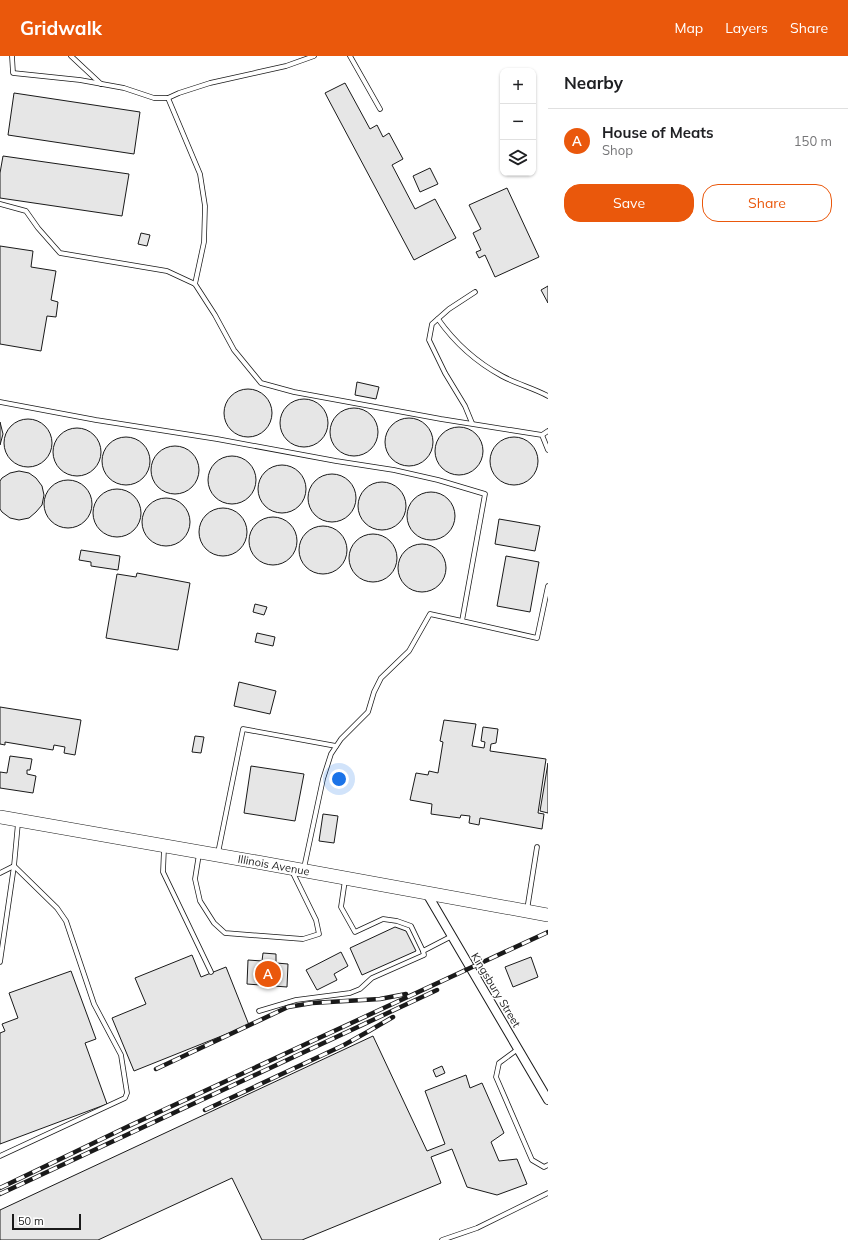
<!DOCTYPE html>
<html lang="en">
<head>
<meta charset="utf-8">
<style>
	:root { --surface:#fff; --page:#f6f6f6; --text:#202124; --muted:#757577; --line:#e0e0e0; --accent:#ea580c }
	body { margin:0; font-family:Mulish,sans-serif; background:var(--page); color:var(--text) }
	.controls { position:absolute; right:12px; top:12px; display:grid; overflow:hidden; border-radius:8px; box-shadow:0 1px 3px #0004 }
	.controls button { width:36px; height:36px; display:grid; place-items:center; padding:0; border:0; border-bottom:1px solid var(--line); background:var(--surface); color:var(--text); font:20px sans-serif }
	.scale { position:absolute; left:12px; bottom:10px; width:69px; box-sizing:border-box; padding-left:4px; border:2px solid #1a1a1a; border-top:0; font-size:11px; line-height:14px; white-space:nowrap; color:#1a1a1a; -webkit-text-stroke:3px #fff; paint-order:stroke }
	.you { position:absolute; left:339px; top:723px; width:14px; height:14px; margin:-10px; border:3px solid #fff; border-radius:50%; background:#1a73e8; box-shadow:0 0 0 6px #1a73e833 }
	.badge { display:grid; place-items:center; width:26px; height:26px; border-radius:50%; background:var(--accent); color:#fff; font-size:13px; font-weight:700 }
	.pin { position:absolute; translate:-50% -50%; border:2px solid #fff; box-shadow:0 1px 4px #0006 }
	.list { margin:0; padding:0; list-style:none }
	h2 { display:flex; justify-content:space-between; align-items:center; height:52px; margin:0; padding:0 16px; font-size:17px }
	h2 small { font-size:13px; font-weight:400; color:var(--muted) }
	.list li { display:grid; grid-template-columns:26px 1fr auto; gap:12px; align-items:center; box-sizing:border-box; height:64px; padding:0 16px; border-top:1px solid var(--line) }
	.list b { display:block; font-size:15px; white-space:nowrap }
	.list p { margin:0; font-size:13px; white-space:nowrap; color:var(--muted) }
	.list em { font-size:13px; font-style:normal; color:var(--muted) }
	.actions { display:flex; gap:8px; padding:12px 16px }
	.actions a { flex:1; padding:9px 0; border:1px solid var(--accent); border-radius:16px; text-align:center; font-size:14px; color:var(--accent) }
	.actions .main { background:var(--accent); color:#fff }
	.icon { flex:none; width:22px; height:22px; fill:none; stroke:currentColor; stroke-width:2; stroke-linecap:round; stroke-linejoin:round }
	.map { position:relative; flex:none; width:548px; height:1184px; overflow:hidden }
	header { display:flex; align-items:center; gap:24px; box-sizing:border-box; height:56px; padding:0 20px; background:var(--accent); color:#fff }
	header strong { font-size:19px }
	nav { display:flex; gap:22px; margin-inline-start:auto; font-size:14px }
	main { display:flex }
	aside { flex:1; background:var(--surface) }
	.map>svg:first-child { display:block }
	.building { fill:#e6e6e6; stroke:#1a1a1a }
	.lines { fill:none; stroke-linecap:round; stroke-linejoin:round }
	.service-casing { stroke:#1a1a1a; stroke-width:5.5 }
	.minor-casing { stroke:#1a1a1a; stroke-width:10 }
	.primary-casing { stroke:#1a1a1a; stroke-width:14 }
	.service { stroke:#fff; stroke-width:4 }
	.minor { stroke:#fff; stroke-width:8 }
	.primary { stroke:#fff; stroke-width:13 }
	.rail-casing { stroke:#1a1a1a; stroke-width:4.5 }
	.rail { stroke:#fff; stroke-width:3; stroke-dasharray:9; stroke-linecap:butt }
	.labels { text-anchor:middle; stroke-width:3; stroke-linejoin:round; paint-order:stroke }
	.street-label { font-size:11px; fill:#1a1a1a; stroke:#fff }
</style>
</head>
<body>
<header>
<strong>Gridwalk</strong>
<nav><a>Map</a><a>Layers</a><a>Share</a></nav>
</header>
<main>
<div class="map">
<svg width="548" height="1184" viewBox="0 0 548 1184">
	<rect width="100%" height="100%" fill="#fff"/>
	<!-- building -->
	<g class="building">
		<path d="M345,27L370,73L377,69L383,81L389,77L403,103L392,109L415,153L435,143L456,182L414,204L325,37Z"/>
		<path d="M14,37L140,56L134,98L8,79Z"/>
		<path d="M3,100L129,118L122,160L0,142V117Z"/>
		<path d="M430,112L438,128L420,136L413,120Z"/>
		<path d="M507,132L539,201L495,221L485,199L479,202L476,196L481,194L473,177L481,173L469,149Z"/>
		<path d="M141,177L150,179L147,190L138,188Z"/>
		<path d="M0,190L33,195L31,211L56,215L51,244L58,246L56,261L47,260L41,295L0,288Z"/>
		<path d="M548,230V247L541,234Z"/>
		<path d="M357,326L379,331L376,343L355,339Z"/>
		<circle cx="248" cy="357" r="24"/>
		<circle cx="304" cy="367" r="24"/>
		<circle cx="354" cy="376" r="24"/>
		<circle cx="409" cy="386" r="24"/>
		<circle cx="28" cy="387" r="24"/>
		<path d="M0,366L3,378L0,389Z"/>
		<circle cx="459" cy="395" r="24"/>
		<circle cx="77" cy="396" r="24"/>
		<circle cx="126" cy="405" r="24"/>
		<circle cx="514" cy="405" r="24"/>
		<circle cx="175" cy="414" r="24"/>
		<circle cx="232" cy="424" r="24"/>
		<circle cx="282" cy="433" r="24"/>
		<path d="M19,415L29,417L36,422L42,430L44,439L42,449L36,456L29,462L19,464L10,462L2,456L0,453V425L2,422L10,417Z"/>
		<circle cx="332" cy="442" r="24"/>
		<circle cx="68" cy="448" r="24"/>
		<circle cx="382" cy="450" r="24"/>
		<circle cx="117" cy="457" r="24"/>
		<circle cx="431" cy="460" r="24"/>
		<circle cx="166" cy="466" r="24"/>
		<circle cx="223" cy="476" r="24"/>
		<circle cx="273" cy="485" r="24"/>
		<path d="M499,463L540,470L535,495L495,488Z"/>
		<circle cx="323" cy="494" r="24"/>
		<circle cx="373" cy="502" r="24"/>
		<circle cx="422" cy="512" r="24"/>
		<path d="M81,494L120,500L118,514L91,510V506L79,504Z"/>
		<path d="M506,500L539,506L530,556L497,550Z"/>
		<path d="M137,517L190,527L178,594L106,582L117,518L136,521Z"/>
		<path d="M255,548L267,551L264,559L253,556Z"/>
		<path d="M257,577L275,581L273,590L255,586Z"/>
		<path d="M239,626L276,635L270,658L234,650Z"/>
		<path d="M0,651L81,664L75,699L64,697L65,691L54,689L53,694L5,686V689L0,688Z"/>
		<path d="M444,664L476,668L472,690L484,692L485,686L481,685L483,671L498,673L496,687L491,688L490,695L546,703L538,757L544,758L542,773L480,762L479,769L469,767L470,760L461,759L460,762L431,758L432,748L410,744L416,717L428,719L429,715L438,717L443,686L440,685Z"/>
		<path d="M195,680L204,681L201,697L192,696Z"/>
		<path d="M10,700L32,703L30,714H27V718L36,720L33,737L0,732V716L7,717Z"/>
		<path d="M548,707V757L540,755Z"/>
		<path d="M251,710L304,718L295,765L244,757Z"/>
		<path d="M323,758L338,760L334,787L319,785Z"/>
		<path d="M395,871L406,875L416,895L362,919L350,892Z"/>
		<path d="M341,896L348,910L334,918L337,924L317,934L306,914Z"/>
		<path d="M263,897L276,898V907L288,908L287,931L247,928L248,904L262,905Z"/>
		<path d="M192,899L201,921L226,911L249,969L134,1015L112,962L146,948L135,922Z"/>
		<path d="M531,901L538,921L513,931L505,911Z"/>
		<path d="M71,915L96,983L85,987L107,1048L0,1088V977L5,975L2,968L18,962L9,937Z"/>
		<path d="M373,980L427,1095L445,1088L425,1035L466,1019L470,1032L482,1027L504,1077L491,1086L499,1105L517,1103L527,1128L497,1139L467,1131L452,1093L431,1101L441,1127L302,1184H262L232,1122L98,1184H0V1154Z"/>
		<path d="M442,1010L445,1017L436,1021L433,1014Z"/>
	</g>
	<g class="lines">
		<defs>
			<g id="service">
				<path d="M12,0L13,17L80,24L124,32L154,42H168L179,37L210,27L286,10L314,0"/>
				<path d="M71,0L101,28"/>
				<path d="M350,0L380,53"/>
				<path d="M168,42L200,118L205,150L204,186L195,228"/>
				<path d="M0,148L26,155L38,172L60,197L167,215L195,228L215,259L234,294L261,327L294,336L441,363L542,379L548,394"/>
				<path d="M438,263C455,287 476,306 502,320C517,328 533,332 548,340"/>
				<path d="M0,346L96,364L217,383L336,405L394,414L438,424L485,438L462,565L537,582L548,530"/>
				<path d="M472,367L465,350L445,317L429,284L432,268L449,253L475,236"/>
				<path d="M542,379L548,375"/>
				<path d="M164,792L163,816L211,916"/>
				<path d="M218,797L243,673L336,690"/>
				<path d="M199,798L195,823L200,845L214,867L225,877L303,883L319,878L316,864L292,815"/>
				<path d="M304,812L323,723L331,698L341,683L368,656L374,636L381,622L409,595L430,558L462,565"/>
				<path d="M0,817L14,810"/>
				<path d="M345,824L341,851L355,876L383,863L397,865L411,870L423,895L452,880"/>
				<path d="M527,854L537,791"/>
				<path d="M0,906L14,810"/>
				<path d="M259,955L296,944L350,937L360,933L372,922L424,899L423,895"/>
				<path d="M518,993L499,1007L496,1021L532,1104L544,1111L548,1109"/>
				<path d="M0,1100L125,1042L127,1037L121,999L94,948L66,865L57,852L14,810L18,767"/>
				<path d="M442,1184L477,1172L548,1137"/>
			</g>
			<path id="minor" d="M426,836L548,1044"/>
			<g id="primary">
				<path id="s1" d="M0,761L257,806L548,859"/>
			</g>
		</defs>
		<!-- service casing -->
		<use href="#service" class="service-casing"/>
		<!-- minor casing -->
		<use href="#minor" class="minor-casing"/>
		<!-- primary casing -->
		<use href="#primary" class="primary-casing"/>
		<!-- service -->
		<use href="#service" class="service"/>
		<!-- minor -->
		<use href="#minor" class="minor"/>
		<!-- primary -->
		<use href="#primary" class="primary"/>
		<defs>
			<g id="rail">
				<path d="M156,1013L288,951L312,947L380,943L406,938"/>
				<path d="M205,1054L344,989L369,975L393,961"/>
				<path d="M0,1132L131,1069L548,876"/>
				<path d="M0,1138L437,934"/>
			</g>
		</defs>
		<!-- rail casing -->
		<use href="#rail" class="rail-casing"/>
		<!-- rail -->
		<use href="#rail" class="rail"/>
	</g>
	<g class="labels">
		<!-- street labels -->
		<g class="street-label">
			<text dy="4" stroke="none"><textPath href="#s1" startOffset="278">Illinois Avenue</textPath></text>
			<text transform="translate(496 934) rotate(59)" y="4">Kingsbury Street</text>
		</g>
	</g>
</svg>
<div class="controls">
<button>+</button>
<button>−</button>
<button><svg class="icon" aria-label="layers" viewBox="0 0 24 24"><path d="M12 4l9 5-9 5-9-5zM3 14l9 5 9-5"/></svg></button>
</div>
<div class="scale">50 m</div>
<div class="you"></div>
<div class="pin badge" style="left:268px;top:918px">A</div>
</div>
<aside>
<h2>Nearby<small></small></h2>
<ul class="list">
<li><span class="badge">A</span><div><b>House of Meats</b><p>Shop</p></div><em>150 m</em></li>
</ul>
<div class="actions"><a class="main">Save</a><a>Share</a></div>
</aside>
</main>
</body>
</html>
